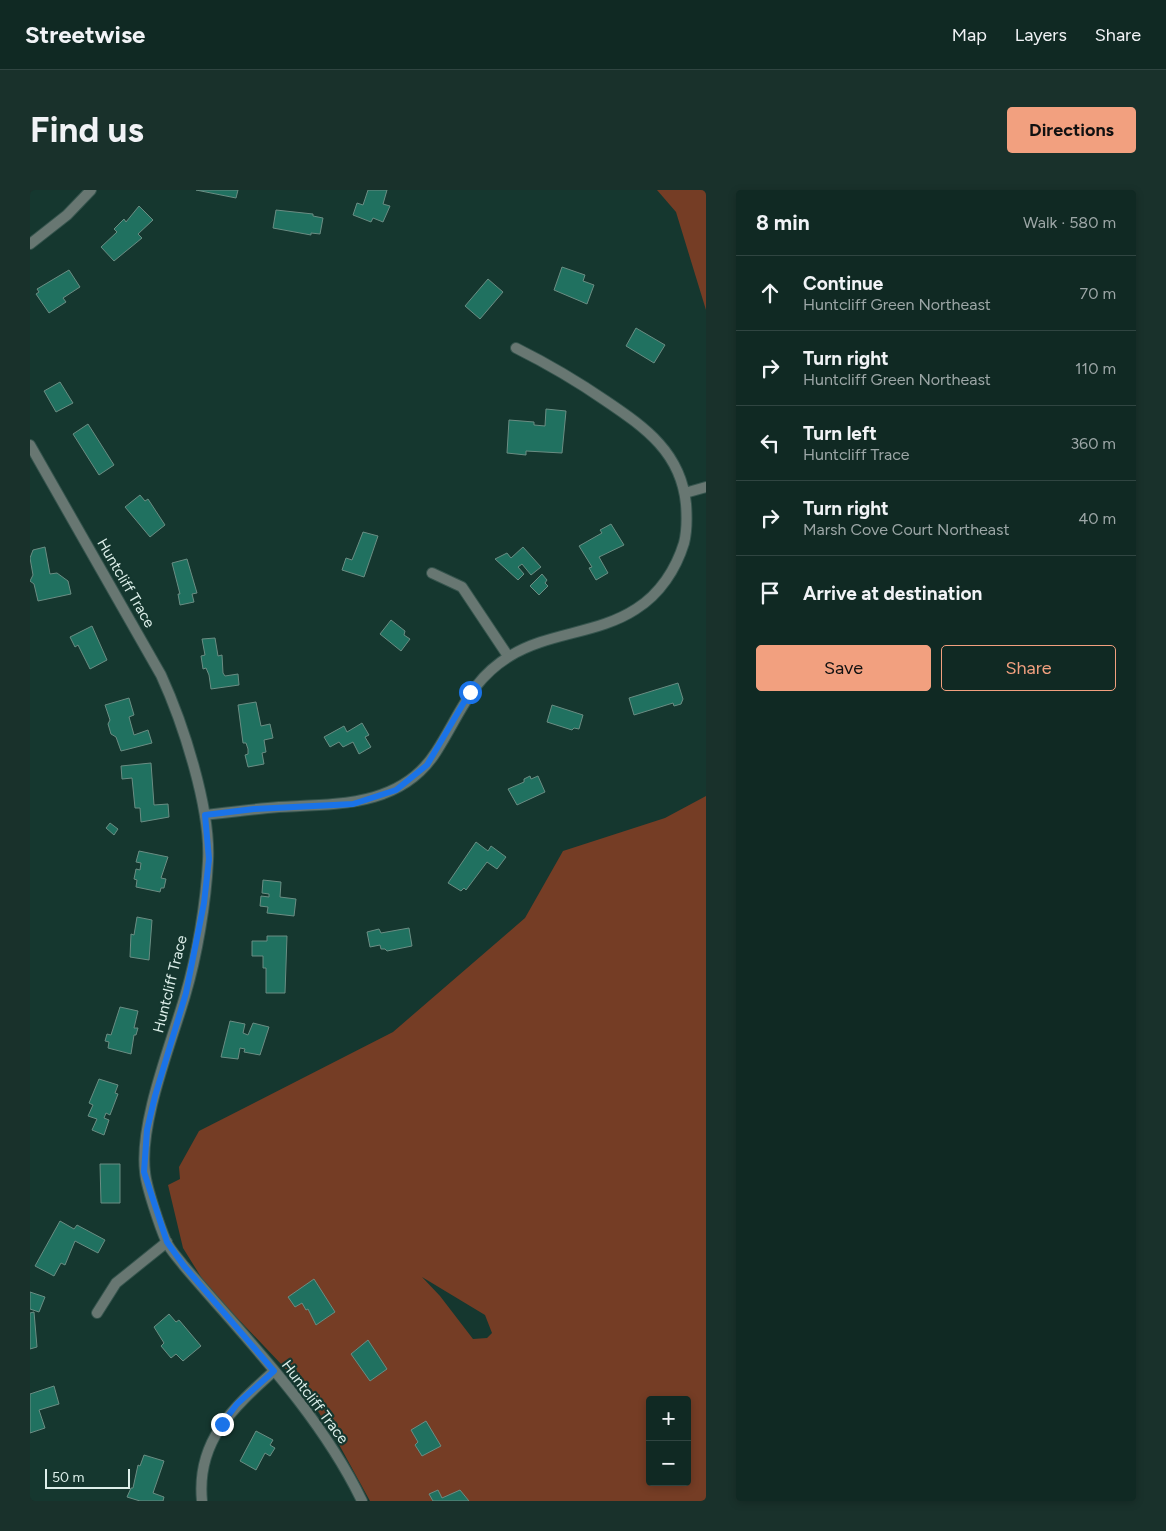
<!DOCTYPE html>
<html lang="en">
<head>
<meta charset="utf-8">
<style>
  body { margin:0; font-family:Figtree,sans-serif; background:#19312b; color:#f1f3f6 }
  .controls { position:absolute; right:15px; bottom:15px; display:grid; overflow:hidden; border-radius:5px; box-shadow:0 2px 8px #0003 }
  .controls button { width:45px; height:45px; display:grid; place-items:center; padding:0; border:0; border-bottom:1px solid #304541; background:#102923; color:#f1f3f6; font:25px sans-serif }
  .scale { position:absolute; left:15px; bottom:12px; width:85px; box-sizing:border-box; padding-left:5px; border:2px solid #ddefea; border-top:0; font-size:14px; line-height:18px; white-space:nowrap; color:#ddefea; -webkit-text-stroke:4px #15372f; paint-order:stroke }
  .stop { position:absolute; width:15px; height:15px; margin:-11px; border:4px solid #1a73e8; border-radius:50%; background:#fff }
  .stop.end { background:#1a73e8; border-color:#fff; box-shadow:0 1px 5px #0008 }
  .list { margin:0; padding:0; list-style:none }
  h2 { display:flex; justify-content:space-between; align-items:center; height:65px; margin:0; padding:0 20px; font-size:21px }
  h2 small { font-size:16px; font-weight:400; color:#9ca6a6 }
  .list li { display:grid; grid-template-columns:32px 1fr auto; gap:15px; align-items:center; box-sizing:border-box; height:75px; padding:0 20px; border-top:1px solid #304541 }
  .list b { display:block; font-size:19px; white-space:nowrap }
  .list p { margin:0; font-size:16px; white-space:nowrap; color:#9ca6a6 }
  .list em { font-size:16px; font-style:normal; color:#9ca6a6 }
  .actions { display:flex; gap:10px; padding:15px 20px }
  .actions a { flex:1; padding:11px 0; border:1px solid #f2a07f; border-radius:5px; text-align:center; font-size:18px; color:#f2a07f }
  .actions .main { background:#f2a07f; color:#111 }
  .icon { flex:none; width:28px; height:28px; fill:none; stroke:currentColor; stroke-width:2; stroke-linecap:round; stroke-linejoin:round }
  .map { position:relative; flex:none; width:676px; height:1311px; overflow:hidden; border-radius:5px }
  header { display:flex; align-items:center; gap:30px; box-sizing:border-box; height:70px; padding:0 25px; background:#102923; border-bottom:1px solid #304541 }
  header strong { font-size:24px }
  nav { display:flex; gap:28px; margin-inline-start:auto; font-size:18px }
  .intro { display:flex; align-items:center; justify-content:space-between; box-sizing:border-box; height:120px; padding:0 30px }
  h1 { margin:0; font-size:35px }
  .button { padding:12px 22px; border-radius:5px; background:#f2a07f; color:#111; font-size:18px; font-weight:700 }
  main { display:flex; gap:30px; padding:0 30px }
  aside { flex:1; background:#102923; border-radius:5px; box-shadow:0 2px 8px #0003 }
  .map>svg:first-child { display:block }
</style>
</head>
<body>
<header>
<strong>Streetwise</strong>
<nav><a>Map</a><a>Layers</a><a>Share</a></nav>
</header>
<div class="intro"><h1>Find us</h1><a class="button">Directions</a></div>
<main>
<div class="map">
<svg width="676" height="1311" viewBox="0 0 676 1311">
  <rect width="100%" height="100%" fill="#15372f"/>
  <g fill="#753d25" fill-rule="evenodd">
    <polygon points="627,0 676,0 676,120 646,22"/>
    <path d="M676,606V1311H340L306,1249L271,1195L176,1095L153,1058L138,995L150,989L149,977L169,941L363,842L495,728L533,661L635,628ZM392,1087L455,1125L462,1143L457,1148L443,1149L410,1106ZM620,1210H657V1292H620Z"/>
  </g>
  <g fill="#207160" stroke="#6a8d83">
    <polygon points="166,0 208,0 206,8"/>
    <polygon points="338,0 357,0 353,14 360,16 353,32 343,28 341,32 323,25 327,13 333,15"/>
    <polygon points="109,16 123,30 108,44 112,48 84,71 71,57 87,42 84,39 94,29 96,32"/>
    <polygon points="246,20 283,24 283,26 293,28 290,44 281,43 281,45 243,38"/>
    <polygon points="532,77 555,85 553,91 564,95 557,114 524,100"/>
    <polygon points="39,80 50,97 33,108 36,112 19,123 6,104 9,102 7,99"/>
    <polygon points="458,89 473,102 450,129 435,116"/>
    <polygon points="606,138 635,155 624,173 596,156"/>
    <polygon points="30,192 43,213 26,222 14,201"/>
    <polygon points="516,219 536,221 532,263 496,261 496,265 477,263 479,230 504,232 504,235 515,236"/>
    <polygon points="58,234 84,275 69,285 43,244"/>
    <polygon points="110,305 115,311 118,309 135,335 120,347 95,317"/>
    <polygon points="581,334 594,355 569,367 578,383 566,390 559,378 562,377 549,356 572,343 570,340"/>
    <polygon points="333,342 348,346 334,387 312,380 316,368 322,370"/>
    <polygon points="15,357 20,384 27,383 38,391 41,404 8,411 4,394 0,391 3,385 0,368 3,360"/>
    <polygon points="493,357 511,377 501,385 492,374 488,377 494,384 488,390 465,369 477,363 481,368"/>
    <polygon points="157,369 167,403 162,404 164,412 150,415 148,404 150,404 142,373"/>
    <polygon points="512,384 517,390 515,393 518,396 509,405 500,396"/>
    <polygon points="361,430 375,441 374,445 380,449 371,461 350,444"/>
    <polygon points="62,436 77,470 60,479 48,455 45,457 40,447"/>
    <polygon points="185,448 188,466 192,465 193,483 195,486 208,484 209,495 181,499 179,485 176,478 173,479 171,466 175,465 172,449"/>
    <polygon points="648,493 653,509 651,514 644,516 643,513 604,525 599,508"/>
    <polygon points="99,508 104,525 99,527 104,545 118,540 122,553 91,561 86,547 81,544 78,534 80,530 75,515"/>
    <polygon points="226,512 231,536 240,534 243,548 234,550 236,562 232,563 234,574 218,577 215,565 218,564 218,559 216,553 213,553 208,515"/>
    <polygon points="522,515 553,525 549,539 544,538 542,540 517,532"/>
    <polygon points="332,533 339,545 335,547 341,557 329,564 323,552 313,557 309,552 300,557 294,547 314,536 317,542"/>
    <polygon points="121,573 124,615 138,614 139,627 111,632 110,618 105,618 102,588 92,589 91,576"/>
    <polygon points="500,586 501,589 508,586 515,602 487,615 478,599 494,592 494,589"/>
    <polygon points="80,633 88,639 84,645 76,638"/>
    <polygon points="446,652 458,661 461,656 476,667 467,679 457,672 436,700 434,698 431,701 418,693"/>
    <polygon points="109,661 138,667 131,688 136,689 134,698 131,698 130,702 106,697 107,690 104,689 106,679 110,680 111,673 106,672"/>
    <polygon points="233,690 251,692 250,707 266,709 264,726 237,723 238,717 230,716 231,706 239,707 239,704 232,703"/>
    <polygon points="107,727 122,730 119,770 100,767 101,744 104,745"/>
    <polygon points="379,738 382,756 357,761 355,759 351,759 350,755 340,757 337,742 349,739 351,743"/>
    <polygon points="237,746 257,746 255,803 236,803 236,778 233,778 233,766 222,766 222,751 237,751"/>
    <polygon points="90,817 108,821 104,838 108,838 106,845 104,845 101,864 78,858 79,852 75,851 77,844 81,845"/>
    <polygon points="200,831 215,834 213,843 218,845 223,833 239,837 230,865 214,862 215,859 210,858 208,869 191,867"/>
    <polygon points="69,889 88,895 85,903 88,904 80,925 76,923 74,928 79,930 74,945 62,940 67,929 58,926 63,915 59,913"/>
    <polygon points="70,974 90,974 90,1013 71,1013"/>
    <polygon points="30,1031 44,1039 47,1035 75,1050 68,1063 45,1051 35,1075 31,1073 24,1086 5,1076"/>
    <polygon points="284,1089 305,1122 286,1135 278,1119 276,1120 272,1113 265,1117 258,1107"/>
    <polygon points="0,1102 15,1107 9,1122 0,1119"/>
    <polygon points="4,1122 7,1157 0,1159 0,1123"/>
    <polygon points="139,1124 146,1132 149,1130 171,1156 153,1171 146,1164 141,1168 131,1156 134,1153 124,1137"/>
    <polygon points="338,1150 357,1179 340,1191 321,1164"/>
    <polygon points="24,1196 29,1214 9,1220 15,1238 0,1243 0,1204"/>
    <polygon points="396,1231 411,1256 392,1266 385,1255 388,1252 381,1240"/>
    <polygon points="226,1241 243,1250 240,1255 245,1258 240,1266 235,1263 226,1280 210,1271"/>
    <polygon points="114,1265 134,1271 123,1303 134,1307 133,1311 110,1311 97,1307 101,1298 103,1298 108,1275 110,1276"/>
    <polygon points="408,1300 412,1308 430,1300 439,1311 403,1311 399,1304"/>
  </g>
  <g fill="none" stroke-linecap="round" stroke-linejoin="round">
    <defs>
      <g id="street">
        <polyline points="0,54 37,25 61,0"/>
        <path d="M0,255L131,485C153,533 181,619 178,671C176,713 167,766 155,806C141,854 109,933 115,982C116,996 130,1037 136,1051C140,1060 148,1068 154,1076C217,1150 289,1222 332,1311"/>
        <polyline points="655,303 676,297"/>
        <polyline points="402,383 432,397 478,466"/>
        <path d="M175,625C200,622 224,619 249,617C307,614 371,617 406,562C430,525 440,490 480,466C519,442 568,444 606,419C630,404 646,379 654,353C657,341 657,327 656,314C651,263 616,238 576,211C547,191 518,174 486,158"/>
        <polyline points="67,1123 86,1093 137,1052"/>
        <path d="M172,1311C166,1251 203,1218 244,1181"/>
      </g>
    </defs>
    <use href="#street" stroke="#35544d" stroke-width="12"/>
    <use href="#street" stroke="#687772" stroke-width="10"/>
  </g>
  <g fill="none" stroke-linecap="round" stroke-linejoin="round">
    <polyline stroke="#1a73e8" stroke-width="6" points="192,1234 207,1214 244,1181 154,1076 137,1052 114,982 117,940 125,906 156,803 174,713 179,669 175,625 224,619 323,614 366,600 397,575 440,502"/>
  </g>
  <g text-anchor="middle" stroke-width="4.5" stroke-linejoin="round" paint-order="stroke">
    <g font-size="15" fill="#ddefea" stroke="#15372f">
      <text transform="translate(96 393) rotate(60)" y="5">Huntcliff Trace</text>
      <text transform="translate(140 794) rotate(-76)" y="5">Huntcliff Trace</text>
      <text transform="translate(285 1212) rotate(53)" y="5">Huntcliff Trace</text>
    </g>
  </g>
</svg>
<div class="controls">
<button>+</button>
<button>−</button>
</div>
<div class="scale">50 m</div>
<div class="stop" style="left:440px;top:502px"></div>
<div class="stop end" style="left:192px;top:1234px"></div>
</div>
<aside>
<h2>8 min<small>Walk · 580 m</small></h2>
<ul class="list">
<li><svg class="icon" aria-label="ahead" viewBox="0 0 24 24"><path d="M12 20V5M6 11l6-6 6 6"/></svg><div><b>Continue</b><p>Huntcliff Green Northeast</p></div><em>70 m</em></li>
<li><svg class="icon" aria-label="right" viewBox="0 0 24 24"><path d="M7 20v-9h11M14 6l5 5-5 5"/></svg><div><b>Turn right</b><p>Huntcliff Green Northeast</p></div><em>110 m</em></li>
<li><svg class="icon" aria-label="left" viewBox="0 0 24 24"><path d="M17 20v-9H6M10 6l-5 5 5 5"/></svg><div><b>Turn left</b><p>Huntcliff Trace</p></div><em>360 m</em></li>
<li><svg class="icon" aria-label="right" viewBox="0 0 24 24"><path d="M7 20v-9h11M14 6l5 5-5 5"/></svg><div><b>Turn right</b><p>Marsh Cove Court Northeast</p></div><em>40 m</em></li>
<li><svg class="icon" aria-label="arrive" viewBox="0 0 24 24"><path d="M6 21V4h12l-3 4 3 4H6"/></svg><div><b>Arrive at destination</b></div></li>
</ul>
<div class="actions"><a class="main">Save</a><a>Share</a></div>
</aside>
</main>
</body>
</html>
